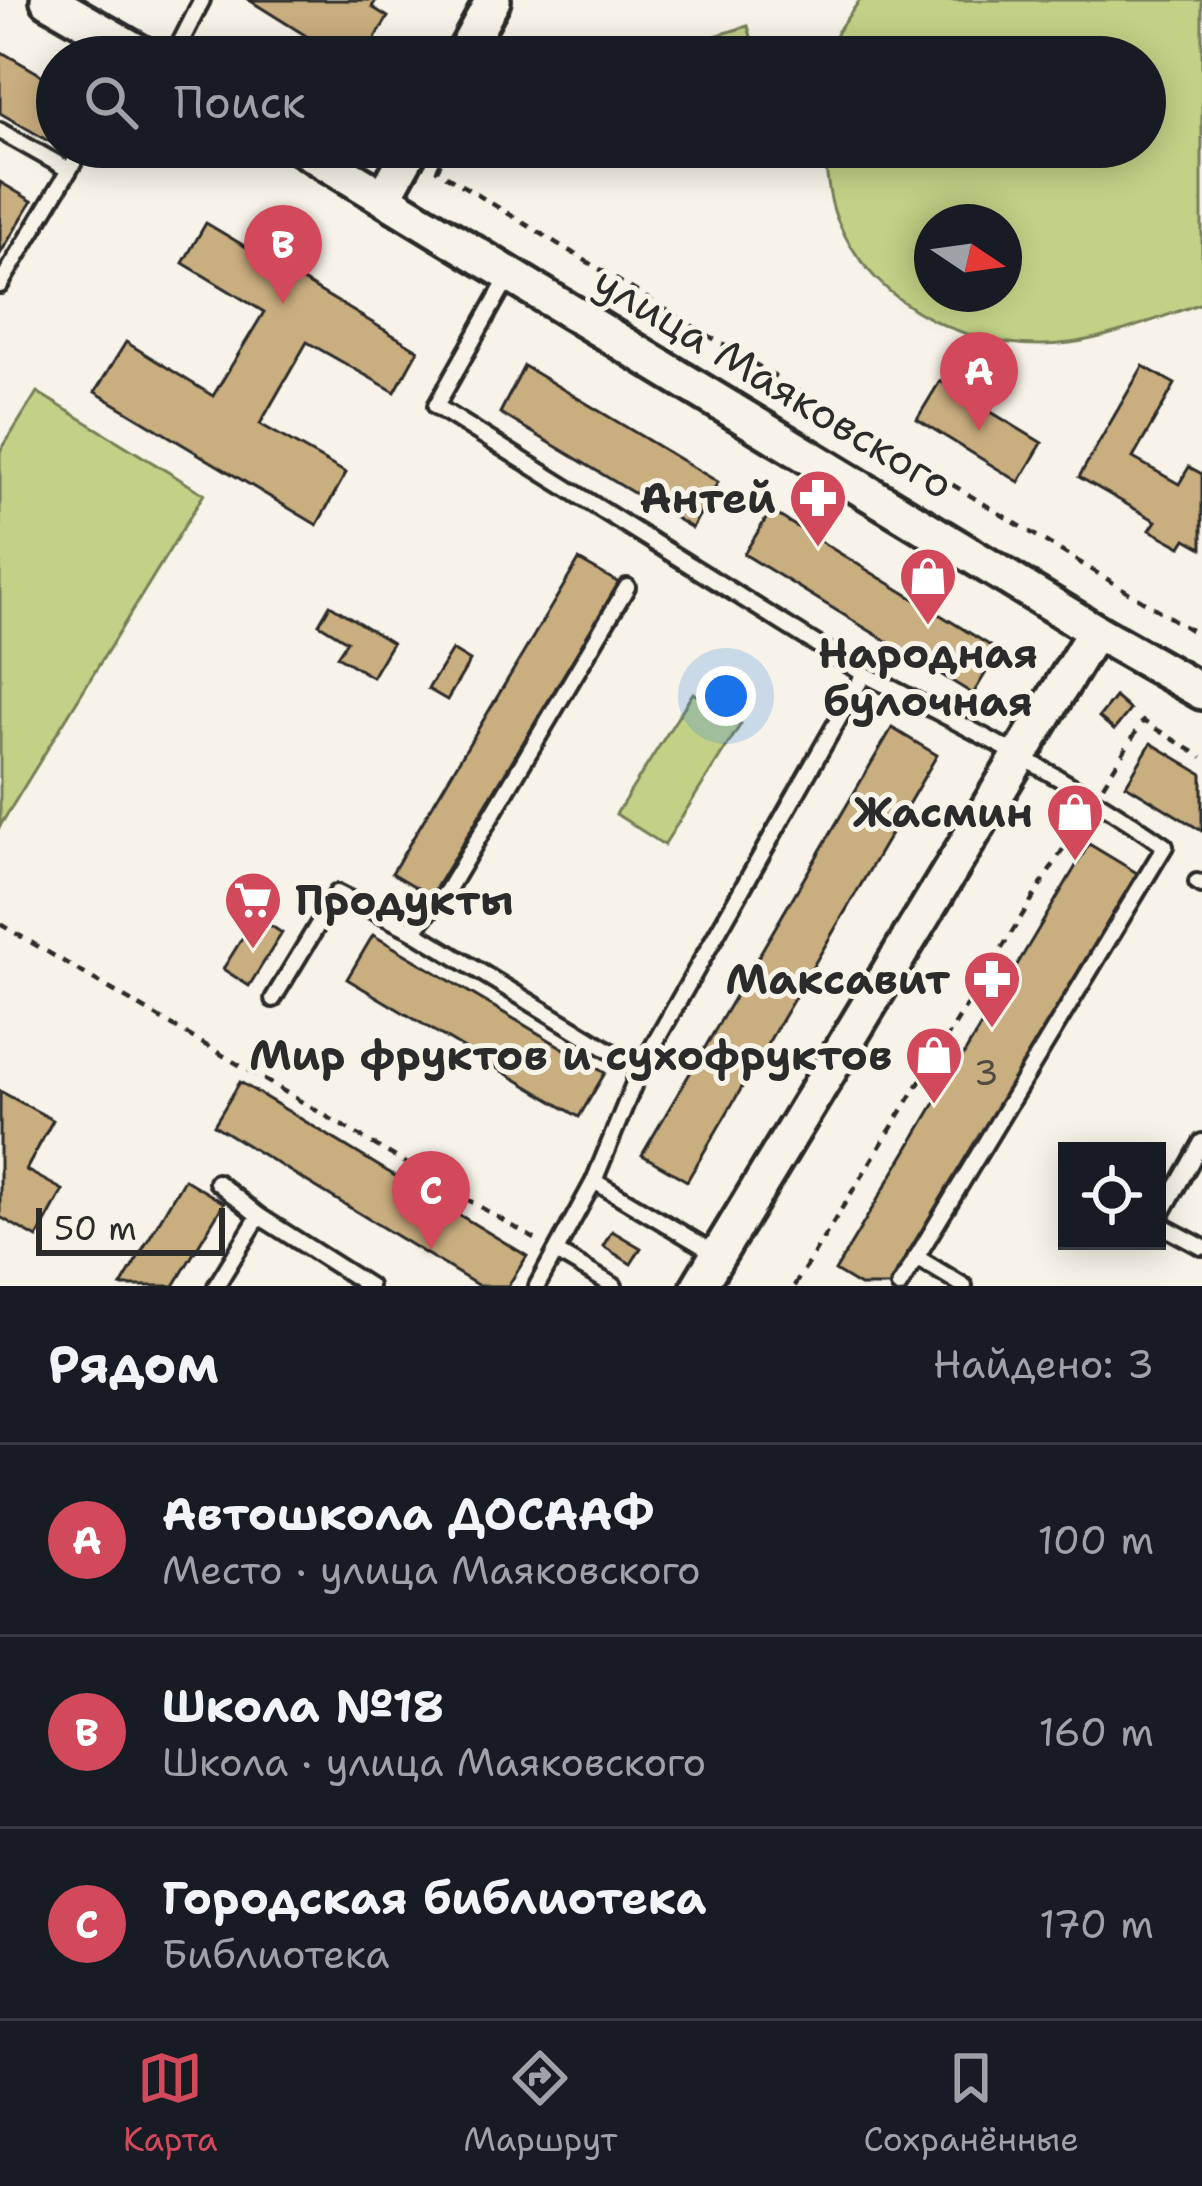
<!DOCTYPE html>
<html lang="ru">
<head>
<meta charset="utf-8">
<style>
  body { margin:0; font-family:"Shantell Sans",sans-serif; background:#242831; color:#f1f3f6 }
  .controls { position:absolute; right:36px; bottom:36px; display:grid; overflow:hidden; border-radius:0px; box-shadow:0 6px 30px #0003 }
  .controls button { width:108px; height:108px; display:grid; place-items:center; padding:0; border:0; border-bottom:3px solid #363941; background:#171b24; color:#f1f3f6; font:60px sans-serif }
  .compass { position:absolute; left:914px; top:204px; width:108px; height:108px; border-radius:50%; background:#171b24; box-shadow:0 6px 30px #0003; rotate:103deg }
  .scale { position:absolute; left:36px; bottom:30px; width:189px; box-sizing:border-box; padding-left:12px; border:6px solid #2b2b2b; border-top:0; font-size:33px; line-height:42px; white-space:nowrap; color:#2b2b2b; -webkit-text-stroke:9px #f7f3e8; paint-order:stroke }
  .you { position:absolute; left:726px; top:696px; width:42px; height:42px; margin:-30px; border:9px solid #fff; border-radius:50%; background:#1a73e8; box-shadow:0 0 0 18px #1a73e833 }
  .badge { display:grid; place-items:center; width:78px; height:78px; border-radius:50%; background:#d1495b; color:#fff; font-size:39px; font-weight:700 }
  .pin { position:absolute; translate:-50% -99px; filter:drop-shadow(0 3px 6px #0008) }
  .pin::after { content:''; position:absolute; top:63px; width:42px; height:36px; background:inherit; clip-path:polygon(0 0,100% 0,50% 100%) }
  .list { margin:0; padding:0; list-style:none }
  h2 { display:flex; justify-content:space-between; align-items:center; height:156px; margin:0; padding:0 48px; font-size:51px }
  h2 small { font-size:39px; font-weight:400; color:#9ea1a6 }
  .list li { display:grid; grid-template-columns:78px 1fr auto; gap:36px; align-items:center; box-sizing:border-box; height:192px; padding:0 48px; border-top:3px solid #363941 }
  .list b { display:block; font-size:45px; white-space:nowrap }
  .list p { margin:0; font-size:39px; white-space:nowrap; color:#9ea1a6 }
  .list em { font-size:39px; font-style:normal; color:#9ea1a6 }
  .icon { flex:none; width:66px; height:66px; fill:none; stroke:currentColor; stroke-width:2; stroke-linecap:round; stroke-linejoin:round }
  .map { position:relative; flex:none; width:1202px; height:1286px; overflow:hidden }
  .search { position:absolute; background:#171b24; box-shadow:0 6px 30px #0003; left:36px; right:36px; top:36px; height:132px; display:flex; align-items:center; gap:30px; box-sizing:border-box; padding:0 42px; border-radius:66px; color:#9ea1a6; font-size:45px }
  .sheet { height:732px; background:#171b24 }
  nav { display:flex; justify-content:space-around; align-items:center; box-sizing:border-box; height:168px; border-top:3px solid #363941; background:#171b24; font-size:33px; color:#9ea1a6 }
  nav a { display:grid; justify-items:center; gap:6px }
  nav .on { color:#d1495b }
  .map>svg:first-child { display:block }
</style>
</head>
<body>
<div class="map">
<svg width="1202" height="1286" viewBox="0 0 1202 1286">
  <rect width="100%" height="100%" fill="#f7f3e8"/>
  <filter id="ink" filterUnits="userSpaceOnUse"><feTurbulence type="fractalNoise" baseFrequency=".00833" numOctaves="2"/><feDisplacementMap in="SourceGraphic" scale="24" xChannelSelector="R" yChannelSelector="G"/><feConvolveMatrix kernelMatrix="1 2 1 2 8 2 1 2 1" color-interpolation-filters="sRGB"/></filter>
  <g filter="url(#ink)">
    <g fill="#c2d186" stroke="#767e58" stroke-width="3" fill-rule="evenodd">
      <path d="M860,0H1202V303C1160,317 1114,337 1070,343C975,355 875,310 837,219C828,198 827,170 823,147H1145V57H829L837,32ZM932,222H1004V294H932Z"/>
      <polygon points="748,26 757,57 646,57"/>
      <polygon points="37,392 204,494 0,826 0,452"/>
      <polygon points="693,693 741,724 664,845 616,814"/>
    </g>
    <g fill="#c9ae7f" stroke="#2b2b2b" stroke-width="3">
      <polygon points="249,0 376,0 372,7 388,17 364,57 340,57"/>
      <polygon points="0,51 57,84 57,146 0,113"/>
      <polygon points="0,182 32,201 0,254"/>
      <polygon points="206,223 418,350 395,392 307,342 260,424 346,473 317,525 95,392 126,342 213,396 264,312 183,263"/>
      <polygon points="524,366 718,482 692,528 500,413"/>
      <polygon points="1143,366 1175,384 1133,458 1179,484 1189,467 1202,474 1202,548 1186,539 1181,547 1150,530 1156,521 1079,477"/>
      <polygon points="940,381 1042,443 1019,482 917,419"/>
      <polygon points="771,511 999,651 973,694 744,554"/>
      <polygon points="579,560 619,583 431,896 392,873"/>
      <polygon points="330,605 392,643 372,677 337,656 347,641 319,624"/>
      <polygon points="452,650 470,661 447,700 428,689"/>
      <polygon points="1115,697 1130,710 1114,730 1099,717"/>
      <polygon points="892,728 937,755 687,1181 642,1155"/>
      <polygon points="1151,743 1202,774 1202,831 1126,785"/>
      <polygon points="1089,844 1137,873 892,1286 860,1286 835,1271"/>
      <polygon points="256,916 282,933 249,986 223,969"/>
      <polygon points="373,935 605,1073 579,1117 347,979"/>
      <polygon points="240,1082 527,1256 508,1286 479,1286 214,1125"/>
      <polygon points="0,1091 53,1120 26,1170 63,1190 37,1238 0,1217"/>
      <polygon points="184,1179 224,1203 174,1286 121,1286"/>
      <polygon points="612,1231 641,1248 631,1264 603,1246"/>
    </g>
    <g fill="none" stroke-linecap="round" stroke-linejoin="round">
      <defs>
        <g id="service">
          <polyline points="173,57 202,0"/>
          <polyline points="0,131 69,170"/>
          <polyline points="510,274 436,406 864,674"/>
          <polyline points="0,285 83,147"/>
          <polyline points="1197,882 1202,885"/>
          <polyline points="273,999 337,893 413,931"/>
          <path d="M640,1069L864,674C968,727 1069,779 1165,846L899,1286"/>
          <polyline points="594,1181 718,1255"/>
          <polyline points="217,1182 259,1216 369,1286"/>
          <polyline points="1157,1222 1202,1142"/>
          <polyline points="1157,1223 1202,1247"/>
          <polyline points="556,1252 614,1286"/>
          <polyline points="916,1257 964,1286"/>
          <polyline points="216,1286 259,1216"/>
          <polyline points="537,1286 594,1181 640,1069 413,931 447,891 627,587"/>
        </g>
        <g id="tertiary">
          <polyline points="48,0 147,57"/>
          <polyline points="462,57 493,0"/>
          <polyline points="300,147 1095,631 1202,692"/>
          <polyline points="384,197 412,147"/>
          <polyline points="699,1286 1095,631"/>
        </g>
      </defs>
      <use href="#service" stroke="#2b2b2b" stroke-width="22"/>
      <use href="#tertiary" stroke="#2b2b2b" stroke-width="42"/>
      <g stroke="#2b2b2b" stroke-width="4.5" stroke-dasharray="9 9" stroke-linecap="butt">
        <polyline points="449,147 437,170 1202,637"/>
        <polyline points="1103,785 1143,721 1202,757"/>
        <polyline points="0,924 538,1241"/>
        <polyline points="794,1286 1084,815"/>
      </g>
      <use href="#service" stroke="#f7f3e8" stroke-width="14"/>
      <use href="#tertiary" stroke="#f7f3e8" stroke-width="33"/>
    </g>
  </g>
  <defs>
    <symbol id="pharmacy-pin" viewBox="-11 -11 22 30"><path d="M0 17L-7.5 6A9.5 9.5 0 1 1 7.5 6Z" fill="#d1495b" stroke="#f7f3e8"/><path d="M-2-6h4v4h4v4h-4v4h-4v-4h-4v-4h4Z" fill="#fff"/></symbol>
    <symbol id="shop-pin" viewBox="-11 -11 22 30"><path d="M0 17L-7.5 6A9.5 9.5 0 1 1 7.5 6Z" fill="#d1495b" stroke="#f7f3e8"/><path d="M-5-2.5h2.3a2.7 3.5 0 0 1 5.4 0H5L5.5 6h-11ZM-1.5-2.5h3a1.5 2.3 0 0 0-3 0Z" fill="#fff"/></symbol>
    <symbol id="supermarket-pin" viewBox="-11 -11 22 30"><path d="M0 17L-7.5 6A9.5 9.5 0 1 1 7.5 6Z" fill="#d1495b" stroke="#f7f3e8"/><path d="M-6-5.5h2.5l.6 2H6L4.5 2H-2.5L-4.4-4H-6ZM-1.5 3.2a1.3 1.3 0 1 0 .1 0ZM3 3.2a1.3 1.3 0 1 0 .1 0Z" fill="#fff"/></symbol>
  </defs>
  <g fill-rule="evenodd">
    <use href="#pharmacy-pin" x="785" y="465" width="66" height="90"/>
    <use href="#shop-pin" x="895" y="543" width="66" height="90"/>
    <use href="#shop-pin" x="1042" y="779" width="66" height="90"/>
    <use href="#supermarket-pin" x="220" y="867" width="66" height="90"/>
    <use href="#pharmacy-pin" x="959" y="946" width="66" height="90"/>
    <use href="#shop-pin" x="901" y="1022" width="66" height="90"/>
  </g>
  <g text-anchor="middle" stroke-width="10" stroke-linejoin="round" paint-order="stroke">
    <g font-size="36" fill="#524c40">
      <text x="986" y="1085">3</text>
    </g>
    <g font-size="42" fill="#2b2b2b" stroke="#f7f3e8">
      <text transform="translate(774 382) rotate(31)" y="15">улица Маяковского</text>
    </g>
    <g font-size="42" font-weight="bold" fill="#2b2b2b" stroke="#f7f3e8" text-anchor="end">
      <text x="776" y="513">Антей</text>
      <text x="928" y="668" text-anchor="middle">Народная<tspan x="928" dy="48">булочная</tspan></text>
      <text x="1033" y="827">Жасмин</text>
      <text x="295" y="915" text-anchor="start">Продукты</text>
      <text x="950" y="994">Максавит</text>
      <text x="892" y="1070">Мир фруктов и сухофруктов</text>
    </g>
  </g>
</svg>
<div class="controls">
<button><svg class="icon" aria-label="locate" viewBox="0 0 24 24"><circle cx="12" cy="12" r="6"/><path d="M12 2v4M12 18v4M2 12h4M18 12h4"/></svg></button>
</div>
<svg class="compass" viewBox="-18 -18 36 36"><path d="M0-13l5 13h-10z" fill="#e53935"/><path d="M0 13l5-13h-10z" fill="#9ea1a6"/></svg>
<div class="scale">50 m</div>
<div class="you"></div>
<div class="pin badge" style="left:979px;top:431px">A</div>
<div class="pin badge" style="left:283px;top:304px">B</div>
<div class="pin badge" style="left:431px;top:1250px">C</div>
<div class="search"><svg class="icon" aria-label="search" viewBox="0 0 24 24"><circle cx="10" cy="10" r="6"/><path d="M15 15l6 6"/></svg>Поиск</div>
</div>
<section class="sheet">
<h2>Рядом<small>Найдено: 3</small></h2>
<ul class="list">
<li><span class="badge">A</span><div><b>Автошкола ДОСААФ</b><p>Место · улица Маяковского</p></div><em>100 m</em></li>
<li><span class="badge">B</span><div><b>Школа №18</b><p>Школа · улица Маяковского</p></div><em>160 m</em></li>
<li><span class="badge">C</span><div><b>Городская библиотека</b><p>Библиотека</p></div><em>170 m</em></li>
</ul>
</section>
<nav>
<a class="on"><svg class="icon" aria-label="map" viewBox="0 0 24 24"><path d="M3 6l6-2 6 2 6-2v14l-6 2-6-2-6 2zM9 4v14M15 6v14"/></svg>Карта</a>
<a><svg class="icon" aria-label="directions" viewBox="0 0 24 24"><path d="M12 3l9 9-9 9-9-9zM9 14v-3h6M13 9l2 2-2 2"/></svg>Маршрут</a>
<a><svg class="icon" aria-label="saved" viewBox="0 0 24 24"><path d="M7 4h10v16l-5-4-5 4z"/></svg>Сохранённые</a>
</nav>
</body>
</html>
